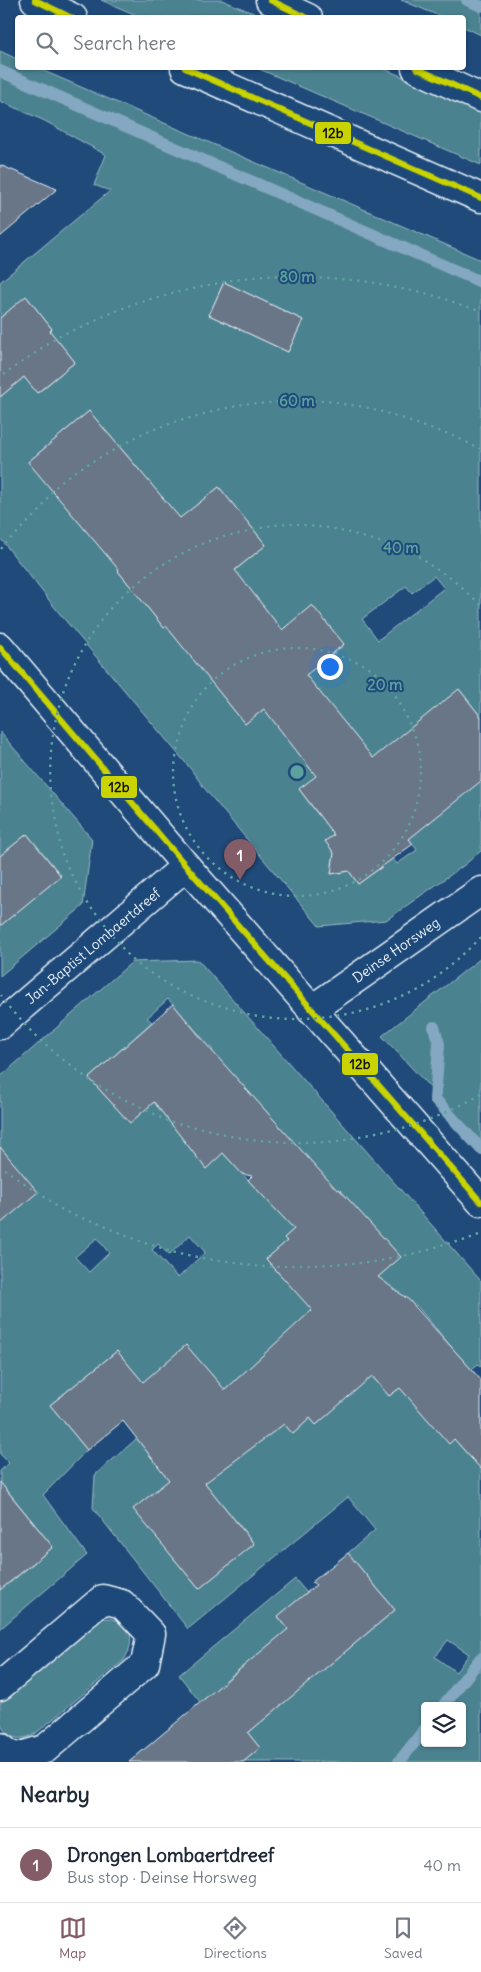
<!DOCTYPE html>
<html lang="en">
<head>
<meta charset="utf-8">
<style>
  body { margin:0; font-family:Delius,sans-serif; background:#f6f6f7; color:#1f2937 }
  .controls { position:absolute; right:15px; bottom:15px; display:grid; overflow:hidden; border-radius:5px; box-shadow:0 1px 4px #0004 }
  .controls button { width:45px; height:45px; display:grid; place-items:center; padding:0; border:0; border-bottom:1px solid #e0e1e3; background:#fff; color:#1f2937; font:25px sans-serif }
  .you { position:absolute; left:329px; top:666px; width:18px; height:18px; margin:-12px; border:4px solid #fff; border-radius:50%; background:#1a73e8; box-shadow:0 0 0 8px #1a73e833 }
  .badge { display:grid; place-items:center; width:32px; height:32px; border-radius:50%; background:#845c67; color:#fff; font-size:16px; font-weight:700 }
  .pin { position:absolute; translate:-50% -41px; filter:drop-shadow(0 1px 2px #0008) }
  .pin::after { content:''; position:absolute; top:26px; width:18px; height:15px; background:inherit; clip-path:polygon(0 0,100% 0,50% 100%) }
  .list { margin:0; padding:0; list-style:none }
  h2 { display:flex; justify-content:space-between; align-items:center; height:65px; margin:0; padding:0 20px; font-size:21px }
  h2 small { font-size:16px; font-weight:400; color:#747a83 }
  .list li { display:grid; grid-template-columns:32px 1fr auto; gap:15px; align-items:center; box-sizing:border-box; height:75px; padding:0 20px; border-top:1px solid #e0e1e3 }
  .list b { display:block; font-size:19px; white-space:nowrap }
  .list p { margin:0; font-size:16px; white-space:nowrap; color:#747a83 }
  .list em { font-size:16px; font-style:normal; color:#747a83 }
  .icon { flex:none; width:28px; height:28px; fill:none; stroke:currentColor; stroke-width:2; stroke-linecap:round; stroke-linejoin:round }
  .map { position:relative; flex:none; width:481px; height:1762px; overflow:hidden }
  .search { position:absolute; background:#fff; box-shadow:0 1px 4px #0004; left:15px; right:15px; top:15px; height:55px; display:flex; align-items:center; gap:12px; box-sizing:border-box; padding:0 18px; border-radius:5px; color:#747a83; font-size:19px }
  .sheet { height:140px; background:#fff }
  nav { display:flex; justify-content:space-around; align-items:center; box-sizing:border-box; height:70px; border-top:1px solid #e0e1e3; background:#fff; font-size:14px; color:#747a83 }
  nav a { display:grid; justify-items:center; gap:2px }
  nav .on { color:#845c67 }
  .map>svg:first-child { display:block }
</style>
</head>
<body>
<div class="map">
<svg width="481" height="1762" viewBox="0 0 481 1762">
  <rect width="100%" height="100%" fill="#1f4a7a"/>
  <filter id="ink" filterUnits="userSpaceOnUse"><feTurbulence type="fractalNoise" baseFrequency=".02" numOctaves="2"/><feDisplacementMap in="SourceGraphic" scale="10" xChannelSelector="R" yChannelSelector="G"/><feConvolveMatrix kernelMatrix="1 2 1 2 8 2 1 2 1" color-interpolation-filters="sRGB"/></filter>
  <g filter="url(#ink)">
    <g fill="#4c8290" stroke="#9abac4" fill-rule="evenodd">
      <polygon points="101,0 222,0 263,17 141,17"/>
      <polygon points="401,0 481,0 481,35 464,27 464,18 442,17"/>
      <path d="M0,51L17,59L18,68H37L481,260V717L459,689L481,781V851L463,866L386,920L319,926L205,789L190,768L60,614L0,538V397L24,377L38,393L75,362L59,342L39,340L52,329L27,297L0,318V282L110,191L94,185L106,155L45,121L0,101ZM224,282L303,320L288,352L209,315ZM89,411L142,473V474L28,462ZM219,487L266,545L164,628L118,571ZM434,576L444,588L378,640L362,619L406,586L412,593ZM312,606L344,645L245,724L193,659L282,630ZM299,789L377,795L417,850L397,864L389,854L382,867L358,884L349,871L340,873L332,864L334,853L326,841L346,826L332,807L319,816Z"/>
      <polygon points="257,68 382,68 481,110 481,165"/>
      <polygon points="0,732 92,839 83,906 0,976 0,926 61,875 27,834 0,856"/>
      <polygon points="481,958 481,1142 382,1036"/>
      <path d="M198,960L481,1281V1367L478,1364L471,1370L416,1305L357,1359L389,1396L400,1388L481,1415V1423L458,1444L474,1461L481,1455V1762H243L260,1748L248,1733L281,1705L247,1663L225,1681L227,1683L200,1702L179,1675L295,1579L307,1593L278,1617L300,1643L316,1676L395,1610L348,1553L375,1530L348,1497L188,1629L93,1508L95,1475L167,1412L117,1351L50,1405L87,1450L43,1495L87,1555L0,1629V1586L7,1580L10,1583L53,1547L7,1490L0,1495V1471L9,1463L0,1454V1077L132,962ZM168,999L213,1050L130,1123L89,1078L152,1022L147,1018ZM247,1091L261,1194L223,1153ZM339,1189L400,1257L345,1306L284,1238ZM190,1235L205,1252L178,1278L152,1250L158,1244L169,1255ZM97,1238L109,1253L89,1272L75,1257ZM283,1245L282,1277L266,1259ZM267,1404L332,1411L316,1425L310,1418L293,1434ZM189,1464L254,1543L199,1589L134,1509ZM448,1640L469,1654L456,1672L435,1657ZM425,1706H462V1743H425Z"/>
      <path d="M101,1618C130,1618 138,1637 124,1660L35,1734C16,1744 0,1736 0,1714C0,1708 0,1703 2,1698L94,1620Z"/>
    </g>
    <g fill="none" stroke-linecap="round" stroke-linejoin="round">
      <g stroke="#84a8c1" stroke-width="12">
        <polyline points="467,0 481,6"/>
        <polyline points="0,71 481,282"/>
        <polyline points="434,1027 439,1044 435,1099 481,1149"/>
        <polyline points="443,1706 481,1658"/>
        <polyline points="399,1762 425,1729"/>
      </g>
    </g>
    <g fill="#677687" stroke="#e8f1f8">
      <polygon points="0,165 57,189 0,237"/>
      <polygon points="224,282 303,320 288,352 209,315"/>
      <polygon points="26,296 52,329 50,331 75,362 37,393 24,377 0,397 0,318"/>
      <polygon points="89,411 180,518 219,487 266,545 235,570 282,630 312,605 344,644 306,675 373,758 459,689 481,717 481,781 409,839 413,844 358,884 349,871 331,874 334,853 325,841 334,835 299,789 316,776 264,709 245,724 166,626 164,628 118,571 119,570 28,462"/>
      <polygon points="27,834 61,876 0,926 0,856"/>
      <polygon points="173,1004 212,1051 337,1190 339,1189 401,1257 378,1277 409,1300 481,1380 481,1469 454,1439 449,1444 400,1388 389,1396 372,1376 316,1425 310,1418 293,1434 284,1424 205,1483 254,1544 199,1589 133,1509 169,1480 123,1421 87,1450 50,1405 117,1351 143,1382 186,1345 225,1390 312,1310 266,1259 287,1241 284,1238 294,1229 248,1180 252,1176 242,1174 223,1153 206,1169 154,1102 130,1123 89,1078"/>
      <polygon points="0,1147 38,1192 0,1224"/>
      <polygon points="0,1482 53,1547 0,1590"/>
      <polygon points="348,1553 395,1610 248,1733 260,1748 243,1762 129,1762 288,1629 278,1616 316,1585 312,1582"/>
    </g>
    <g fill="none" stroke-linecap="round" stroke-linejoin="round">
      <defs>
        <g id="minor">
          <polyline points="0,647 186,866 481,1202"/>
          <polyline points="311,1010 481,891"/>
          <polyline points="0,1025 186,866"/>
          <polyline points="0,1686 103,1599 122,1604 151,1634 145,1664 45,1749 14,1758 0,1747"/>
        </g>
        <g id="highway">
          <polyline points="35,0 73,18"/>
          <polyline points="270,0 308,18"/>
          <polyline points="185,68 481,198"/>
          <polyline points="416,68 481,98"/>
        </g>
      </defs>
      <use href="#minor" stroke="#e8f1f8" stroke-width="31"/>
      <use href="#highway" stroke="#e8f1f8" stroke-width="31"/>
      <use href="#minor" stroke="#1f4a7a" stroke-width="28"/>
      <use href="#highway" stroke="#1f4a7a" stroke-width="28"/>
      <defs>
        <g id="bus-1">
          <polyline points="35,0 72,18"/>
          <polyline points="270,0 307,18"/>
          <polyline points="185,68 481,198"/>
          <polyline points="416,68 481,98"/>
          <polyline points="0,647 186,866 481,1202"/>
        </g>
      </defs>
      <use href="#bus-1" stroke="#1f4a7a" stroke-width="10"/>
      <use href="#bus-1" stroke="#c8d300" stroke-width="6"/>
    </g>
  </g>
  <g fill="none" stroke="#5ba19e" stroke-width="2.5" stroke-dasharray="2.5 5">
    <circle cx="297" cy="772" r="124"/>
    <path d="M481 937A247 247 0 1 1 481 607"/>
    <path d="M480 1095A371 371 0 0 1 1 995M1 549A371 371 0 0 1 480 449"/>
    <path d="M478 1233A495 495 0 0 1 3 1170M3 374A495 495 0 0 1 478 311"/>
  </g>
  <g text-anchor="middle" stroke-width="4" stroke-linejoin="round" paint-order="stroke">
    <g font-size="14" fill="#e8f1f8" stroke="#1f4a7a">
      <text transform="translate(93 946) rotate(-40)" y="5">Jan-Baptist Lombaertdreef</text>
      <text transform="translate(396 950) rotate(-35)" y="5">Deinse Horsweg</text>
    </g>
  </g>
  <circle cx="297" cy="772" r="8" fill="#5ba19e" stroke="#1f4a7a" stroke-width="2.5"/>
  <g font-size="15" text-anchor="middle" font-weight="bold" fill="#5ba19e" stroke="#1f4a7a" stroke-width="4" stroke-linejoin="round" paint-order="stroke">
    <text x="297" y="282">80 m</text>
    <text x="297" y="406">60 m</text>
    <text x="401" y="553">40 m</text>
    <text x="385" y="690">20 m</text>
  </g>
  <g stroke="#1f4a7a" stroke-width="2">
    <rect x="314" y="121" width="38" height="24" rx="5" fill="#c8d300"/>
    <rect x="100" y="775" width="38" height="24" rx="5" fill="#c8d300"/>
    <rect x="341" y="1052" width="38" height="24" rx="5" fill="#c8d300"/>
  </g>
  <g font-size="14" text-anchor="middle" font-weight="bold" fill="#111">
    <text x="333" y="138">12b</text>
    <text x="119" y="792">12b</text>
    <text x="360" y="1069">12b</text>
  </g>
</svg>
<div class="controls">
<button><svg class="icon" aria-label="layers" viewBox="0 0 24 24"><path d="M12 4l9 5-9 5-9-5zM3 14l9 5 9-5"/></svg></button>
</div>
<div class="you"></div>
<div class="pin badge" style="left:240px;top:880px">1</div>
<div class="search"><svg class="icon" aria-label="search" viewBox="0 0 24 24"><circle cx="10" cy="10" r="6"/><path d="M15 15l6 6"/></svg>Search here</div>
</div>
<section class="sheet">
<h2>Nearby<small></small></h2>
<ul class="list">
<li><span class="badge">1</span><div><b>Drongen Lombaertdreef</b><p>Bus stop · Deinse Horsweg</p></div><em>40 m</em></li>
</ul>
</section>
<nav>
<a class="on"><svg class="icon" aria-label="map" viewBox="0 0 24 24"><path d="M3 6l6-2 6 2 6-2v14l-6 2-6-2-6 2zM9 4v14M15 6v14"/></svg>Map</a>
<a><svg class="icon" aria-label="directions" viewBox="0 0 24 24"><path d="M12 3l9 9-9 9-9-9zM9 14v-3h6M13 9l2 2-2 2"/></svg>Directions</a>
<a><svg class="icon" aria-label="saved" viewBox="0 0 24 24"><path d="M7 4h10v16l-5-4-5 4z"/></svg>Saved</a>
</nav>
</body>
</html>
